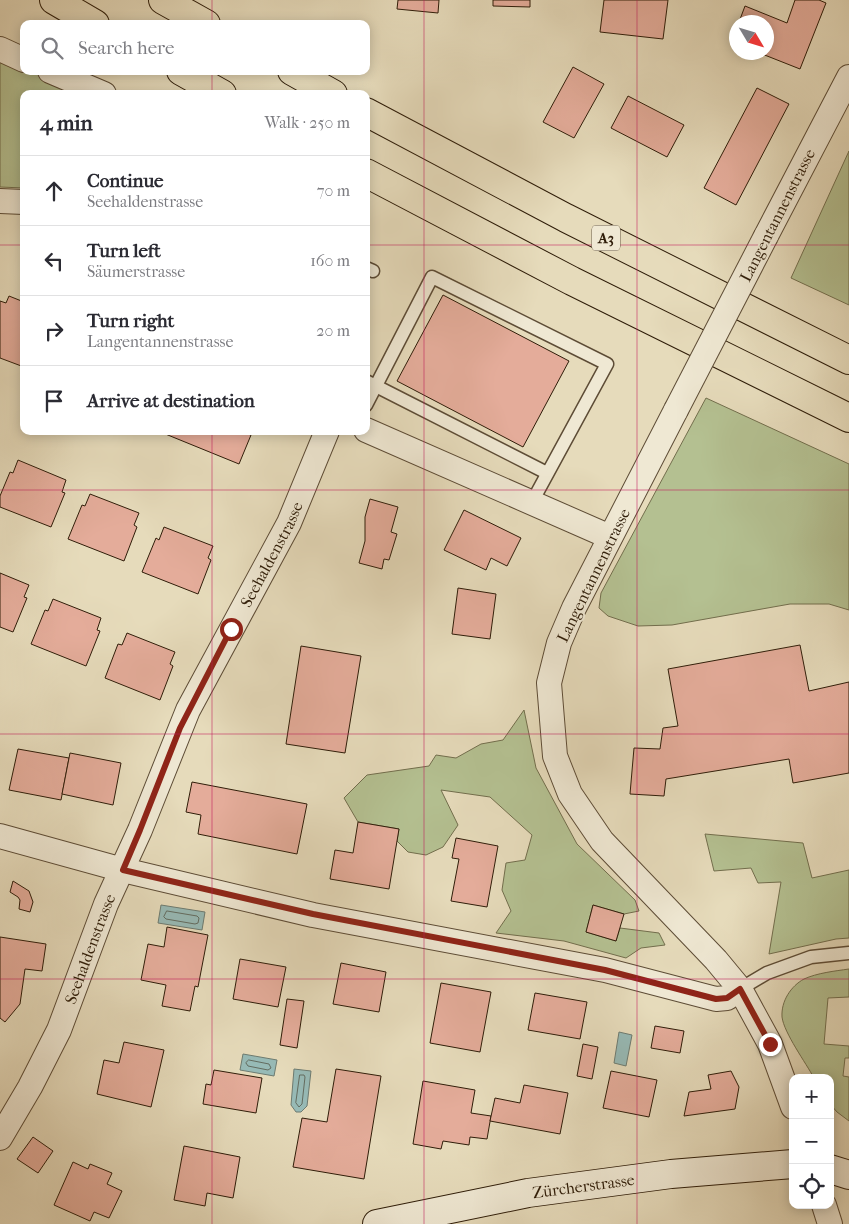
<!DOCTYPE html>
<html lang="en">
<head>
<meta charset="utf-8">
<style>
  body { margin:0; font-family:"IM FELL French Canon",serif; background:#f7f7f7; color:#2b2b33 }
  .controls { position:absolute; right:15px; bottom:15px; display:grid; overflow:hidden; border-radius:10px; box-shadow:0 2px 12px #0003 }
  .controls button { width:45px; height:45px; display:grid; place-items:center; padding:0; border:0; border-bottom:1px solid #e1e1e2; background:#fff; color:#2b2b33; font:25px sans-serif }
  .compass { position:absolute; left:729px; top:15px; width:45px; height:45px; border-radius:50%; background:#fff; box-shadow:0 2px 12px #0003; rotate:128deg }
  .stop { position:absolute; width:15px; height:15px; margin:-11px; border:4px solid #8f2418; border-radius:50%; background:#fff }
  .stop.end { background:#8f2418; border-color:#fff; box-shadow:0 1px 5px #0008 }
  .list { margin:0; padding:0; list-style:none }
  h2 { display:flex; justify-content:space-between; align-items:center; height:65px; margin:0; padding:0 20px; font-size:21px }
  h2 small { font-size:16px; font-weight:400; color:#7c7c81 }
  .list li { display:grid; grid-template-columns:32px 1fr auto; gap:15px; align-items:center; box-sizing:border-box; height:70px; padding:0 20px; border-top:1px solid #e1e1e2 }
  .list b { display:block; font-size:19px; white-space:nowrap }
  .list p { margin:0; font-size:16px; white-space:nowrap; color:#7c7c81 }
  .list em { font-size:16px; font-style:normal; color:#7c7c81 }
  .icon { flex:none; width:28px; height:28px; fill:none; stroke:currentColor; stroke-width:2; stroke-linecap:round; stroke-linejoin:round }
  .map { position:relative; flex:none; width:849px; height:1224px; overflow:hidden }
  .search { position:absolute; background:#fff; box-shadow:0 2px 12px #0003; left:20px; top:20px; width:350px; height:55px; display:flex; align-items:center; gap:12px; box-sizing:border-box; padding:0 18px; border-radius:10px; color:#7c7c81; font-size:19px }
  .panel { position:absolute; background:#fff; box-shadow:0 2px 12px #0003; left:20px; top:90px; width:350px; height:345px; border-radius:10px }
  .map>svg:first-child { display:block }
</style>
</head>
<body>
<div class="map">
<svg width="849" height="1224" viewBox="0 0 849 1224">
  <rect width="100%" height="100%" fill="#e6dbbb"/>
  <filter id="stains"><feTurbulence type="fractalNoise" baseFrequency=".004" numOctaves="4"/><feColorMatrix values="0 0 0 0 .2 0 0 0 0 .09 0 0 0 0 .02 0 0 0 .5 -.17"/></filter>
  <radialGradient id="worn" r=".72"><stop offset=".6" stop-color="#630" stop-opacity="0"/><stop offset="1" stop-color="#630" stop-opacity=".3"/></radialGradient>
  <g fill="#b4c091" stroke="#726e4d">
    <polygon points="0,39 24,71 50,71 85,94 24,94 24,188 0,187"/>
    <polygon points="849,151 849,305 791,278"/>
    <polygon points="706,398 849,464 849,610 829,604 790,604 672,625 638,626 608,616 599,608 601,593"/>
    <polygon points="524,710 536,768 577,844 635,900 639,911 624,914 593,905 586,932 616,941 620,928 659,933 665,945 641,948 626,958 564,941 496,933 511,911 502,890 506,863 525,860 532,835 490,797 441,790 458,825 443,847 426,855 408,852 397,841 399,829 358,822 344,798 367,775 429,766 436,755 456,758 481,744 503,740"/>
    <polygon points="705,834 803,843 812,878 849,870 849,938 836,939 769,954 781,882 758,883 751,868 714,871"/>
    <path d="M849,969V997L828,998L824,1044L849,1046V1058H845L843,1076L849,1077V1121L837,1112L830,1104V1078H814C806,1063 784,1033 782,1017C781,1001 791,986 804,979C817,973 835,971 849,969Z"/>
  </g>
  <g fill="#97bab6" stroke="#6d7b71">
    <polygon points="161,905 205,912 202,930 158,923"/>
    <polygon points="619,1032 632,1035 626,1066 614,1063"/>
    <polygon points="243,1054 277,1060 274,1076 240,1070"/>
    <polygon points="294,1069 311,1071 307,1106 301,1112 296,1112 291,1105"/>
  </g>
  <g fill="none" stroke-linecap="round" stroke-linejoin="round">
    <g stroke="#636c60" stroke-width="1">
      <polygon points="167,911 197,916 199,918 198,923 195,924 166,919 164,917"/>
      <polygon points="249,1060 269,1064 271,1068 268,1070 248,1066 246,1063"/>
      <polygon points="300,1075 304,1075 305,1077 302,1104 299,1107 296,1103"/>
    </g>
  </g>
  <g fill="#e4ac9a" stroke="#2f1d09">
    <polygon points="398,0 439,0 438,13 397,9"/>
    <polygon points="493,0 530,0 530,7 493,6"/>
    <polygon points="604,0 668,0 663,39 600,32"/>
    <polygon points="795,0 819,0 826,3 800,69 757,52 766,52 766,22 739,22 745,6 787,23"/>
    <polygon points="573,67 604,84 574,138 543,122"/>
    <polygon points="757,88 789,104 736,205 704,188"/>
    <polygon points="628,96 684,125 667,157 611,128"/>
    <polygon points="443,295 569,361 523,447 397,381"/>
    <polygon points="9,296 24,302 24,367 0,358 0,301 6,303"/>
    <polygon points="158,431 244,431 244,433 251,435 239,464"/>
    <polygon points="18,460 66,480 62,492 65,493 51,527 0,507 0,496 10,472 13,473"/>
    <polygon points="90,494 139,513 134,525 137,527 124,561 68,539 82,505 85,506"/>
    <polygon points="370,499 398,507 391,532 397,534 389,560 384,559 382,569 359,563 365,541 365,517"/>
    <polygon points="464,510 521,538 507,566 491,558 486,570 444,550"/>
    <polygon points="164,527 213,546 208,558 211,560 198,594 142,572 156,538 159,540"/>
    <polygon points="0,573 29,585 24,597 27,598 13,632 0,627"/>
    <polygon points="458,588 496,594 490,639 452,634"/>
    <polygon points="53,599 101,618 97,630 100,631 86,666 31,644 45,610 48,611"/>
    <polygon points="127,633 175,652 170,664 173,666 160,700 105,678 118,644 122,645"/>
    <polygon points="800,645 809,691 849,682 849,773 793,783 789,759 666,779 664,796 630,794 634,748 660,749 663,728 678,726 668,669"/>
    <polygon points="301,646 361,656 345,753 286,744"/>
    <polygon points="18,749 69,758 61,800 9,790"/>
    <polygon points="70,753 121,763 113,805 62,794"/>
    <polygon points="192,782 307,804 297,854 198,834 201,815 186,812"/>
    <polygon points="358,822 399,829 389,889 330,879 335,850 353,853"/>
    <polygon points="456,838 498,846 487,907 451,901 459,859 452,858"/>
    <polygon points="13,881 29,891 33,902 30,912 19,909 20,900 18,897 10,892"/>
    <polygon points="593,905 624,914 616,941 586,932"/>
    <polygon points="167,927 208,935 198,987 195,986 190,1011 162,1006 166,985 141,980 148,944 164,947"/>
    <polygon points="0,937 46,944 42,971 25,969 20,1004 5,1022 0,1018"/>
    <polygon points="240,959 286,967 278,1007 233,999"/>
    <polygon points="341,963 386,972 379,1012 333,1004"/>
    <polygon points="441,983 491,992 480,1052 430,1043"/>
    <polygon points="535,993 587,1002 580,1039 528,1030"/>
    <polygon points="287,999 304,1001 297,1048 280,1045"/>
    <polygon points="655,1026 684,1031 680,1053 651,1048"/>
    <polygon points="124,1042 164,1050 151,1107 97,1094 104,1060 119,1063"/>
    <polygon points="583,1044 598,1047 592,1079 577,1076"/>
    <polygon points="336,1069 381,1076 364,1179 293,1167 302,1118 327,1122"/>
    <polygon points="214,1070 262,1078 256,1113 203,1104 206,1084 211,1085"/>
    <polygon points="611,1071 657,1080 649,1117 603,1108"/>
    <polygon points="731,1071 739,1087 735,1109 684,1116 689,1092 711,1089 708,1075"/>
    <polygon points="423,1081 475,1090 471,1113 491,1116 487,1139 470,1137 469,1145 443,1141 441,1149 413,1144"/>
    <polygon points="524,1085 568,1093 560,1134 490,1121 495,1098 520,1103"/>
    <polygon points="33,1137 53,1151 38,1173 17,1159"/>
    <polygon points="184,1146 240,1157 233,1198 207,1193 205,1206 174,1200"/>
    <polygon points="73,1162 88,1169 90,1164 112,1173 107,1184 122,1191 109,1218 94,1212 90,1221 54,1205"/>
  </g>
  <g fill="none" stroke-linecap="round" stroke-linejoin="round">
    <defs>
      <g id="lane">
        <polyline points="366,268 373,271"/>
        <polyline points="366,381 547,473"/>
        <polyline points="366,405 432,277 607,364 532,502"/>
        <polyline points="740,989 767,973 811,957 849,953"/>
      </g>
      <g id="street">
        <polyline points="0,49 24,60"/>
        <polyline points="50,71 104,94"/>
        <polyline points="0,201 24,202"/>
        <polyline points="766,236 849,77"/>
        <polyline points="676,410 574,608 559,643 549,683 555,756 570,794 602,841 716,960 740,989 770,1044 793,1107"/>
        <polyline points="366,430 610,537"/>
        <polyline points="0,836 123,870 313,915 605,970 716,999 727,998 740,989"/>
        <path id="s1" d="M0,1138L30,1087L59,1030L106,904L140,830L188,710L289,523L327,431"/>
        <polyline points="824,1205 830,1224"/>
      </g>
      <g id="secondary">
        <polyline points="830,1169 849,1175"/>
        <path id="s2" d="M377,1224L528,1193L671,1174L793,1164"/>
      </g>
      <g id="highway">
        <polyline points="54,0 95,24"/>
        <polyline points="163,0 206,24"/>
        <polyline points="181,71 222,94"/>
        <polyline points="292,71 333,94"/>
        <polyline points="366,112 566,218 849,360"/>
        <polyline points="366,173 572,281 849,418"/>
      </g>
    </defs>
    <use href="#lane" stroke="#5d4c36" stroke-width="15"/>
    <use href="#street" stroke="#5d4c36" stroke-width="26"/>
    <use href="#secondary" stroke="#2f1d09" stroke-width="30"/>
    <use href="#highway" stroke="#2f1d09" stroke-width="30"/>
    <use href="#lane" stroke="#efe8d3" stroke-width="12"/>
    <use href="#street" stroke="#efe8d3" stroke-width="24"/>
    <use href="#secondary" stroke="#efe8d3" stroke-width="28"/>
    <use href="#highway" stroke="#e6dbbb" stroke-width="28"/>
    <defs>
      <polyline id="street-bridge" points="676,410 766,236"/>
    </defs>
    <use href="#street-bridge" stroke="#5d4c36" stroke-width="26" stroke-linecap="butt"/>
    <use href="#street-bridge" stroke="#efe8d3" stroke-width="24"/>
  </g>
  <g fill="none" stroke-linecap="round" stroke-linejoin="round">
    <polyline stroke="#8f2418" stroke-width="6" points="231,629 180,728 140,830 123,870 313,914 605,970 716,999 727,998 740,989 770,1044"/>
  </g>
  <path fill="none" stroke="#c2185b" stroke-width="1" stroke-opacity="0.55" d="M212,0V24M424,0V1224M637,0V1224M212,71V94M0,245H24M366,245H849M212,431V1224M0,490H849M0,734H849M0,979H849"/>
  <g text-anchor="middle" stroke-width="4" stroke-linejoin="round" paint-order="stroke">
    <rect fill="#efe8d3" stroke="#695a46" stroke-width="1" x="592" y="225.5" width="28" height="25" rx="4"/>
    <g font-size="15" font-weight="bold" fill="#2f1d09">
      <text x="606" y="243">A3</text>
    </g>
    <g font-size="16" fill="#2f1d09" stroke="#efe8d3">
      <text transform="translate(777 215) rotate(-63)" y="6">Langentannenstrasse</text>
      <text dy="6" stroke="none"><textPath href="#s1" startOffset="645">Seehaldenstrasse</textPath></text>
      <text transform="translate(593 575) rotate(-64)" y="6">Langentannenstrasse</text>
      <text dy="6" stroke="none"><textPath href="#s1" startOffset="210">Seehaldenstrasse</textPath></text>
      <text dy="6" stroke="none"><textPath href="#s2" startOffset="210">Zürcherstrasse</textPath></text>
    </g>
  </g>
  <rect width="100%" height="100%" filter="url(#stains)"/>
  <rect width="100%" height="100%" fill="url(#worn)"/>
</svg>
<div class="controls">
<button>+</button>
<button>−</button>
<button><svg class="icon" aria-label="locate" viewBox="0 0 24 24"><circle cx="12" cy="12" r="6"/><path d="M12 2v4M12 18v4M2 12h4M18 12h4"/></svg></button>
</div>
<svg class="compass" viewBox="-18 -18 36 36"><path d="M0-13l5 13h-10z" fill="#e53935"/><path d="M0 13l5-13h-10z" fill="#7c7c81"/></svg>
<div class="stop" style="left:231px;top:629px"></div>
<div class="stop end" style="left:770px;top:1044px"></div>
<div class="search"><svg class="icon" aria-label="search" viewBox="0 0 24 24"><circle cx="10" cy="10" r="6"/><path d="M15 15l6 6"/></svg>Search here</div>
<section class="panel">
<h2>4 min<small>Walk · 250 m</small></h2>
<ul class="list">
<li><svg class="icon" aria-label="ahead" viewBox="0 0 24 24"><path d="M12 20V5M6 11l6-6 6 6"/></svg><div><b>Continue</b><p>Seehaldenstrasse</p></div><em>70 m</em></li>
<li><svg class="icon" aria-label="left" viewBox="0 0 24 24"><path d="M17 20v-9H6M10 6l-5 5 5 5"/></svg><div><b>Turn left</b><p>Säumerstrasse</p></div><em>160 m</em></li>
<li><svg class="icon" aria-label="right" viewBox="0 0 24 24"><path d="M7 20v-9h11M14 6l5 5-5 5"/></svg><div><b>Turn right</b><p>Langentannenstrasse</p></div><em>20 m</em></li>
<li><svg class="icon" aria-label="arrive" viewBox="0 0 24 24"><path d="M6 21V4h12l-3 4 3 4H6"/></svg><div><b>Arrive at destination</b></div></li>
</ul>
</section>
</div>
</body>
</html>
